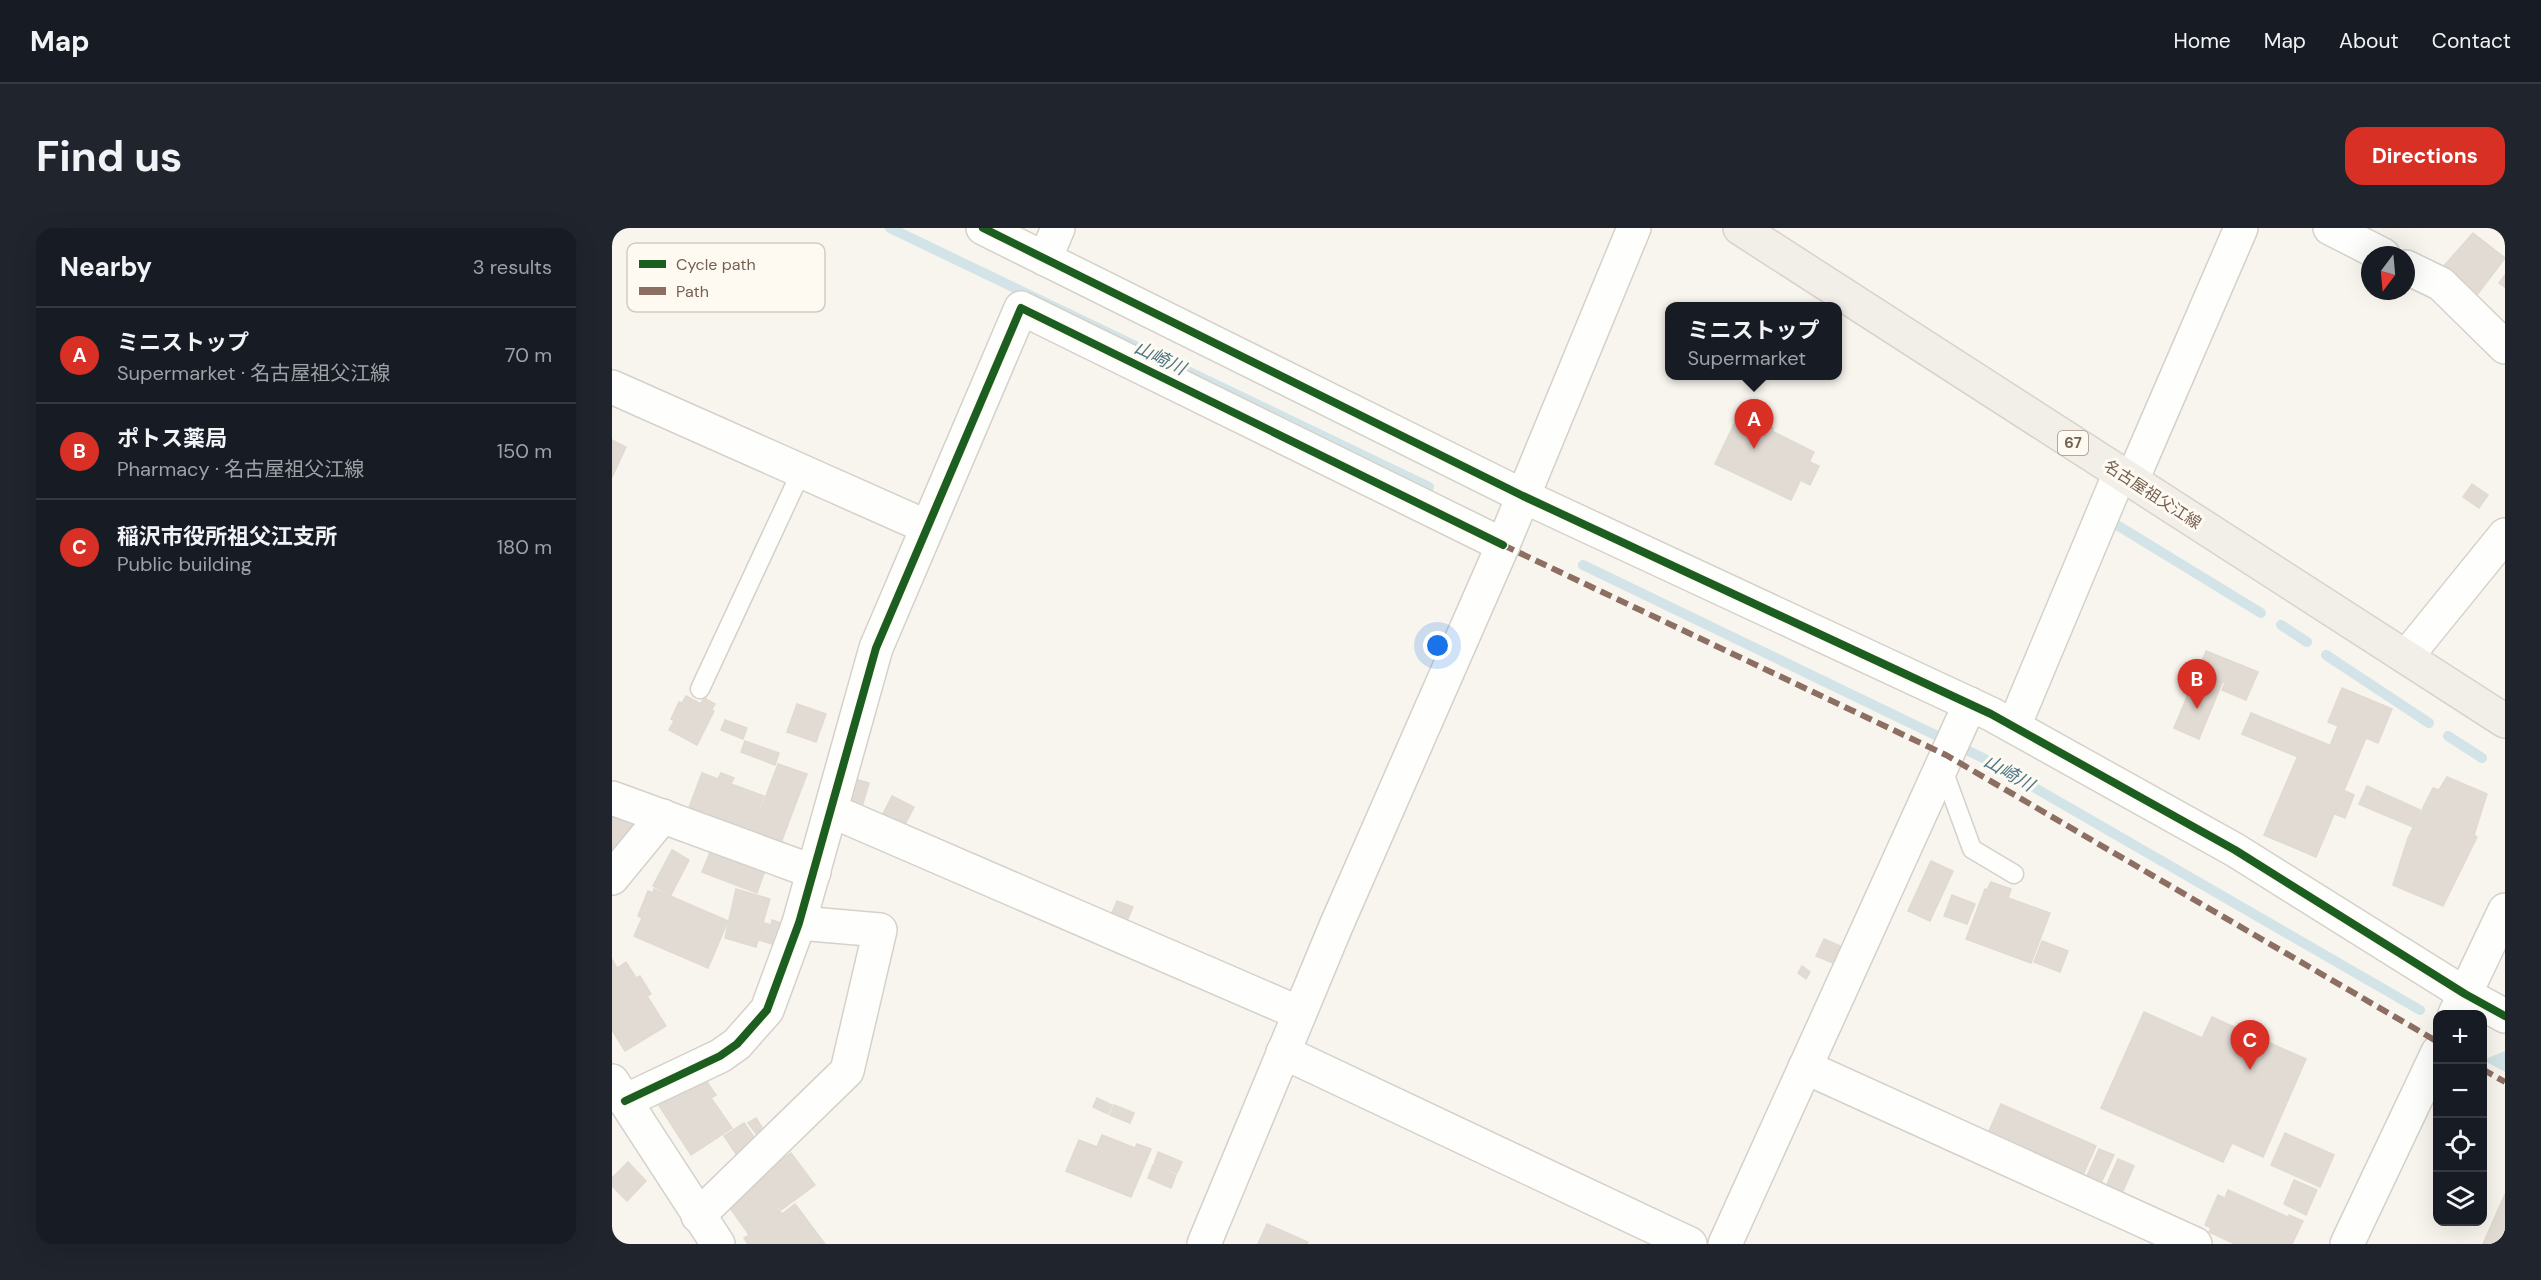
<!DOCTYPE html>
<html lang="en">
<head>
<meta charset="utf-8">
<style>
  body { margin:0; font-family:"DM Sans","Noto Sans JP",sans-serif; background:#20242c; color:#f1f3f6 }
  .controls { position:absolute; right:18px; bottom:18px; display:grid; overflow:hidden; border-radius:12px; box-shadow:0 6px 24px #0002 }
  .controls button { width:54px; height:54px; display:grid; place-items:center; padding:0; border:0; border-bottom:2px solid #363941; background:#171b24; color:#f1f3f6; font:30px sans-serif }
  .compass { position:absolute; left:1749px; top:18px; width:54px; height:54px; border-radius:50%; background:#171b24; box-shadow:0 6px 24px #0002; rotate:196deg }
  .you { position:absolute; left:826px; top:418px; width:21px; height:21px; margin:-15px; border:4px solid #fff; border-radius:50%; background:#1a73e8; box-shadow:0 0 0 9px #1a73e833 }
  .badge { display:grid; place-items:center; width:39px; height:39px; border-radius:50%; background:#d93025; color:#fff; font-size:20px; font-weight:700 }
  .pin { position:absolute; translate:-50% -50px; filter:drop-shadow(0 2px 3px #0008) }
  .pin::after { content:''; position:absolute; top:32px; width:21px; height:18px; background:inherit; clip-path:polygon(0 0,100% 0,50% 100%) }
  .popup { position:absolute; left:1053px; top:74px; width:177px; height:78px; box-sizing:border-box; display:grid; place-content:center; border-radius:12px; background:#171b24; filter:drop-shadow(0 2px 4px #0005); font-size:20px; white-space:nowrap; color:#9ea1a6 }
  .popup b { font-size:22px; color:#f1f3f6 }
  .popup::after { content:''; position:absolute; left:50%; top:100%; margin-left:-12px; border:12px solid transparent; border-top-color:#171b24 }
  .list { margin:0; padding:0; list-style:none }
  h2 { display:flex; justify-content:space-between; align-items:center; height:78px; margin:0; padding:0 24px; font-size:26px }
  h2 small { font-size:20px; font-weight:400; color:#9ea1a6 }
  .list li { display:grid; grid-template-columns:39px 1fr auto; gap:18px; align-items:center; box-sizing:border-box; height:96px; padding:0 24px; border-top:2px solid #363941 }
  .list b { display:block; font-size:22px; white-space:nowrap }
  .list p { margin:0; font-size:20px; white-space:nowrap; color:#9ea1a6 }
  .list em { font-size:20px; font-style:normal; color:#9ea1a6 }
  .icon { flex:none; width:33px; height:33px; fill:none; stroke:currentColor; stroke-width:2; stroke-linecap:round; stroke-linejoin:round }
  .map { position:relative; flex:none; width:1893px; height:1016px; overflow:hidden; border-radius:18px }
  header { display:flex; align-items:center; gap:36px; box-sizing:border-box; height:84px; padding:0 30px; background:#171b24; border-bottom:2px solid #363941 }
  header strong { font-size:28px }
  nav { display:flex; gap:33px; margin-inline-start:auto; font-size:21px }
  .intro { display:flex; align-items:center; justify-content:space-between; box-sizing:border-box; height:144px; padding:0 36px }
  h1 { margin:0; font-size:42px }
  .button { padding:15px 27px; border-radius:18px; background:#d93025; color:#fff; font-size:21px; font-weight:700 }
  main { display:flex; gap:36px; padding:0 36px }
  aside { flex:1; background:#171b24; border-radius:18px; box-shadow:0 6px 24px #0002 }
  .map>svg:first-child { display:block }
</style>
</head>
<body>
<header>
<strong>Map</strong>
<nav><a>Home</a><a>Map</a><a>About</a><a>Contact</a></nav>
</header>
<div class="intro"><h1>Find us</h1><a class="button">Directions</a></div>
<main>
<aside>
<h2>Nearby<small>3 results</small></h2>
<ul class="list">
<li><span class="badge">A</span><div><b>ミニストップ</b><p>Supermarket · 名古屋祖父江線</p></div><em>70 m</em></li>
<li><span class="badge">B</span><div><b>ポトス薬局</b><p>Pharmacy · 名古屋祖父江線</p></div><em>150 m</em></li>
<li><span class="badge">C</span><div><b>稲沢市役所祖父江支所</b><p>Public building</p></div><em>180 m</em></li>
</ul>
</aside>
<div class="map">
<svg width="1893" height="1016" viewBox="0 0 1893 1016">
  <rect width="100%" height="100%" fill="#f8f5ee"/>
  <polygon fill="#d2e4e7" points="1893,823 1893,844 1871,832"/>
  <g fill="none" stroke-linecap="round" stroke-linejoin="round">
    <g stroke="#d2e4e7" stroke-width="10">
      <polyline points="278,0 817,259"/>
      <polyline points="1497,301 1500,294 1649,385"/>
      <polyline points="971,337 1371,530 1808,782"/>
      <polyline points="1669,397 1695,414"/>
      <polyline points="1714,427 1817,495"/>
      <polyline points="1836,508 1870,530"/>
    </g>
  </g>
  <g fill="#e2dbd4" stroke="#e0dad1" stroke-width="1.5">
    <polygon points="1861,5 1893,30 1865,67 1831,39"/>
    <polygon points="1893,47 1893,59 1887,55"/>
    <polygon points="1126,188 1136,192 1137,189 1161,200 1160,203 1202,224 1179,272 1103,236"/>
    <polygon points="0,212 14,219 0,249"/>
    <polygon points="1198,234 1207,238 1198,257 1190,253"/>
    <polygon points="1860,256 1876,267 1867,280 1851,269"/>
    <polygon points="1594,423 1646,444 1634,472 1610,462 1613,455 1586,444"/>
    <polygon points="1585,445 1610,455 1587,511 1562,500"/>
    <polygon points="1730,460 1780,481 1766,515 1754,510 1704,629 1652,607 1685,530 1709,540 1726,498 1716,494"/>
    <polygon points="74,468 102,483 85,517 57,502 62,493 59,491 67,474 70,475"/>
    <polygon points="92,470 103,476 100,481 89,475"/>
    <polygon points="185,476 214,486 204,514 175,504"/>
    <polygon points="1639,485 1717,517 1708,538 1630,506"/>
    <polygon points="113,492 135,500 131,511 109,502"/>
    <polygon points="133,513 167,525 163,537 129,524"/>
    <polygon points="166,536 195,546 167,620 138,610"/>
    <polygon points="90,545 106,551 109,545 122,550 119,556 152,568 137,609 75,585"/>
    <polygon points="1835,549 1875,566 1862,607 1865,609 1831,678 1781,657 1796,610 1821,560 1827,562"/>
    <polygon points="240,550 257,555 250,579 233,575"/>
    <polygon points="1755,558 1808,582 1801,599 1747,576"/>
    <polygon points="1733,563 1742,567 1733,590 1723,586"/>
    <polygon points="280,568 302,579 290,602 268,592"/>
    <polygon points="0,579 26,596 0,628"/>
    <polygon points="102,614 156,634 145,665 90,644"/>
    <polygon points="60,622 77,632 59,667 41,658"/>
    <polygon points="1319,633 1341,643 1318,693 1296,683"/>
    <polygon points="1379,654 1399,661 1396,670 1438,685 1419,735 1354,711 1373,661 1375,662"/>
    <polygon points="42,661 116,693 96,740 22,708 30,690 26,688 36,663 41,665"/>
    <polygon points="124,661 158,671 144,719 113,710"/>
    <polygon points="1340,667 1363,676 1355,696 1332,688"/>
    <polygon points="505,673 521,679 512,700 496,694"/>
    <polygon points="160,692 175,697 170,719 147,712 152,695 159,697"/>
    <polygon points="1212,711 1228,718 1221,735 1204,728"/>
    <polygon points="1430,713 1456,723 1448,744 1422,734"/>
    <polygon points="0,731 5,740 14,734 24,750 28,748 39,766 35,768 54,798 13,823 0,802"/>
    <polygon points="1190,738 1198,744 1194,751 1186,745"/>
    <polygon points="1532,784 1590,810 1600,789 1694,831 1651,929 1620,915 1611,934 1489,880"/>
    <polygon points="88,844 104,867 99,870 120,900 79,927 44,873"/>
    <polygon points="485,870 500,877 496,886 481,879"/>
    <polygon points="1389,876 1484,918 1471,947 1376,905"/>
    <polygon points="502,877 522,885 518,895 498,887"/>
    <polygon points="144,890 155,907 148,911 136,895"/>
    <polygon points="132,895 147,916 126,929 112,908"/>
    <polygon points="1673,905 1722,927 1708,959 1659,937"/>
    <polygon points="490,907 523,920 525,916 539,921 519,969 454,943 467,912 485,919"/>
    <polygon points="1487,921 1502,927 1489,955 1475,948"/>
    <polygon points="546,924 570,934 565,945 542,936"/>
    <polygon points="179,925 203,957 169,982 166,978 133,1001 113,973"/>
    <polygon points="1506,931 1522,938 1511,963 1495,956"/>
    <polygon points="16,934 34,953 15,973 0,958 0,950"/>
    <polygon points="541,937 564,947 559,960 536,950"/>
    <polygon points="1682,952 1705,962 1694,987 1672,976"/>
    <polygon points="1616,962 1676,989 1677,987 1691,993 1680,1016 1623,1016 1597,1004 1599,1000 1593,997 1606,967 1613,970"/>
    <polygon points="1893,966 1893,1016 1871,1016"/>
    <polygon points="183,976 213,1016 136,1016 132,1010 137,1007 134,1002 165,980 170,986"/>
    <polygon points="655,996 696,1014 695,1016 646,1016"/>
  </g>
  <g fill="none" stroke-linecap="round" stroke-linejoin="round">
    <defs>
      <g id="service">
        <polyline points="88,461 189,244"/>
        <polyline points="1330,539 1360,621 1402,646"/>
      </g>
      <g id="minor">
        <polyline points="1718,0 1771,27"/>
        <polyline points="433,31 446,0"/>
        <polyline points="1794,39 1829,56 1893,119"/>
        <polyline points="0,159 315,299"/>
        <polyline points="1520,252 1629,0"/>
        <polyline points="1794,429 1893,307"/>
        <polyline points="1402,498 1508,245"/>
        <polyline points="0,570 202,644"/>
        <polyline points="220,583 687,785"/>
        <polyline points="0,650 51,588"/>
        <polyline points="1843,786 1853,766"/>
        <polyline points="671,824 1078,1016"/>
        <polyline points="1193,839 1583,1016"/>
        <polyline points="13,873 108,828 125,816 155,782 187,695 264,420 409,80 891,317"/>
        <polyline points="86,988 235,843 268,702 187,695"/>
        <polyline points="1113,1016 1358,476"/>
        <polyline points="1735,1016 1826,824"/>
      </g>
      <g id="tertiary">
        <polyline points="371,0 911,268 1379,486 1623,622 1853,766 1893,788"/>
        <polyline points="1853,766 1893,682"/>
        <polyline points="0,853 106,1016"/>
        <polyline points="592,1016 724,698 891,317 1022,0"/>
      </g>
      <polyline id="primary" points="1128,0 1893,493"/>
    </defs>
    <use href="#service" stroke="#d5d1ca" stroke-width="21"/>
    <use href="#minor" stroke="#d5d1ca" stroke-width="36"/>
    <use href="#tertiary" stroke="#d5d1ca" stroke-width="36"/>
    <use href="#primary" stroke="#d9d2cc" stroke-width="36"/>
    <use href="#service" stroke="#fefefc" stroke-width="18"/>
    <use href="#minor" stroke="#fefefc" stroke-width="33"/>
    <use href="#tertiary" stroke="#fefefc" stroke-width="33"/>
    <use href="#primary" stroke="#f2efe8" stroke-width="33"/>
    <g stroke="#8d6e63" stroke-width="6" stroke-dasharray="12 6" stroke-linecap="butt">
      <polyline points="891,317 1334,527 1826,814"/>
      <polyline points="1870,841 1893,854"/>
    </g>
    <defs>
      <g id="cycleway">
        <polyline points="371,0 911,268 1379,486 1623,622 1853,766 1893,788"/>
        <polyline points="13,873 108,828 125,816 155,782 187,695 264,420 409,80 891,317"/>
      </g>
    </defs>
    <use href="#cycleway" stroke="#fefaf2" stroke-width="11"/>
    <use href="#cycleway" stroke="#1b5e20" stroke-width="8"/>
  </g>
  <g text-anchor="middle" stroke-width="6" stroke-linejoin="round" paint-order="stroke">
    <rect fill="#fefaf2" stroke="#9e8e81" stroke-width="1.5" x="1446" y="203" width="30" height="24" rx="4.5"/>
    <g font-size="15" font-weight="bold" fill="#756050">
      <text x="1461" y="220">67</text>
    </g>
    <g font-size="16" fill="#756050" stroke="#fefaf2">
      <text transform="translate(1541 266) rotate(33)" y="6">名古屋祖父江線</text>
    </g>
    <g font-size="18" font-style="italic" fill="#4b7786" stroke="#fefaf2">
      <text transform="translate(548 130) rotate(26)" y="6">山崎川</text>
      <text transform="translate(1397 545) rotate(30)" y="6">山崎川</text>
    </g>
  </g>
  <rect x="15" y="15" width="198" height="69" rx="9" fill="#fefaf2" stroke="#d5ccc1" stroke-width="1.5"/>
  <rect x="27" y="32" width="27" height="8" fill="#1b5e20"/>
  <rect x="27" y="59" width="27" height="8" fill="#8d6e63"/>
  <g font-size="16" fill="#756050">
    <text x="64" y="42">Cycle path</text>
    <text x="64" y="69">Path</text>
  </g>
</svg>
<div class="controls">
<button>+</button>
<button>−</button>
<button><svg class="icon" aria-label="locate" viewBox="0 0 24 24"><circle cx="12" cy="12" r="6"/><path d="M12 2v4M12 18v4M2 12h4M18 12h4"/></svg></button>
<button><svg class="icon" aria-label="layers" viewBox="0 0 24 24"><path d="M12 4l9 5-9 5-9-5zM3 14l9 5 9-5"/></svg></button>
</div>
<svg class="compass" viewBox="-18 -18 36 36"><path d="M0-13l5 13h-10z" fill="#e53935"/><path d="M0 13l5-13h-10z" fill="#9ea1a6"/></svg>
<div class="you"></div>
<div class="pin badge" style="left:1142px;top:221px">A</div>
<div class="popup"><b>ミニストップ</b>Supermarket</div>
<div class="pin badge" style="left:1585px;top:481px">B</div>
<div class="pin badge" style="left:1638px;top:842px">C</div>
</div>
</main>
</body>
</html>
